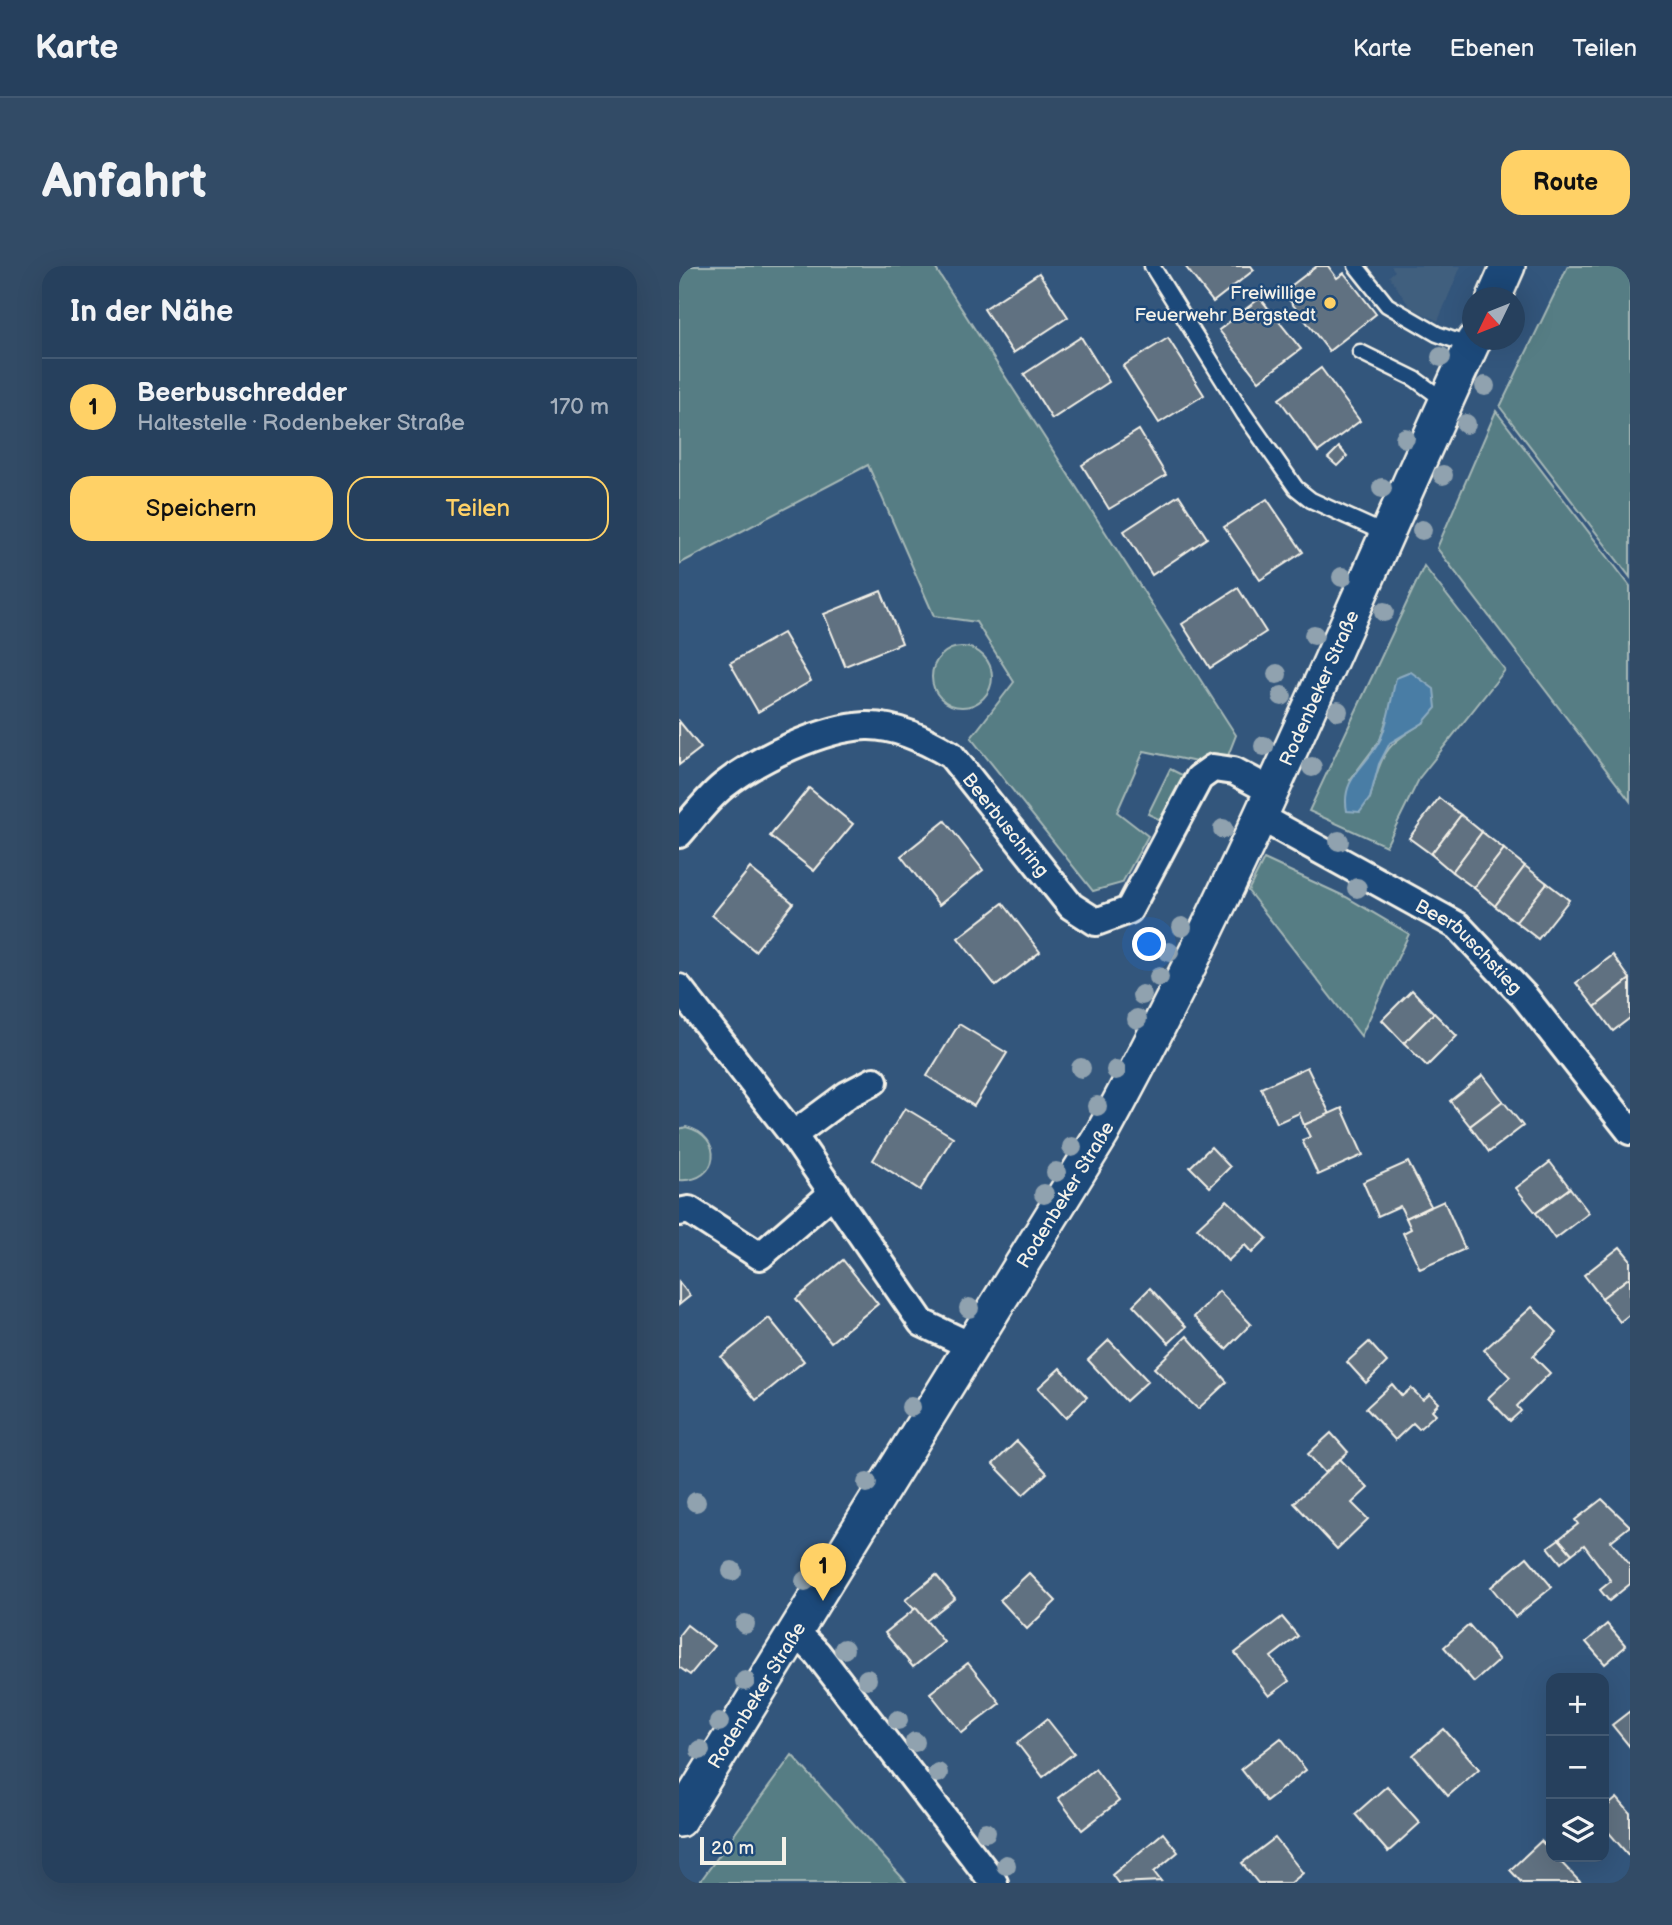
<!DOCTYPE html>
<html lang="de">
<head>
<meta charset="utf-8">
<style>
  body { margin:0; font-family:"Balsamiq Sans",sans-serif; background:#324b66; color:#f1f3f6 }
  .controls { position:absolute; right:21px; bottom:21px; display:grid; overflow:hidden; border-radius:14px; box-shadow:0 7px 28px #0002 }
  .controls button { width:63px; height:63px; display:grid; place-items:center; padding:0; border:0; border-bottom:2px solid #425972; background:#26405d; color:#f1f3f6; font:35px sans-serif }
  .compass { position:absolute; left:783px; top:21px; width:63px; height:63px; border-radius:50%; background:#26405d; box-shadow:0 7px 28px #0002; rotate:227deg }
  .scale { position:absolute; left:21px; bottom:18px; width:86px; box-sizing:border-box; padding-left:7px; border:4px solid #f4f1e8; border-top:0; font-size:19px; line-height:24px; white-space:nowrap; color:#f4f1e8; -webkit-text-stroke:5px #1f4a7a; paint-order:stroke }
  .you { position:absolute; left:471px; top:679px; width:24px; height:24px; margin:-18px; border:5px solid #fff; border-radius:50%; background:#1a73e8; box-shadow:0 0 0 10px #1a73e833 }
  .badge { display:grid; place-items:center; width:46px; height:46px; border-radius:50%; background:#ffd166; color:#111; font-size:23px; font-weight:700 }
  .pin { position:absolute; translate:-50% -58px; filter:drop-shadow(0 2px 4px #0008) }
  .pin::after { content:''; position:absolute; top:37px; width:24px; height:21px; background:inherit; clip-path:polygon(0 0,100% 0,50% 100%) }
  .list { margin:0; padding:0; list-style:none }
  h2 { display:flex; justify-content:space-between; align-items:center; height:91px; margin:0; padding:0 28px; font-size:30px }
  h2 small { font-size:23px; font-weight:400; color:#a4afbc }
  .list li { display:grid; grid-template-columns:46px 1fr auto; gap:21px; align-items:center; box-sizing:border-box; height:98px; padding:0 28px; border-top:2px solid #425972 }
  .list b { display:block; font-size:26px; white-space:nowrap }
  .list p { margin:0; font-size:23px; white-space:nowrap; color:#a4afbc }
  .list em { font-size:23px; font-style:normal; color:#a4afbc }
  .actions { display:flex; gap:14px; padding:21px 28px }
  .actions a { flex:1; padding:16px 0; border:2px solid #ffd166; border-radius:21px; text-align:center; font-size:24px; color:#ffd166 }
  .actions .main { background:#ffd166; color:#111 }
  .icon { flex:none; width:38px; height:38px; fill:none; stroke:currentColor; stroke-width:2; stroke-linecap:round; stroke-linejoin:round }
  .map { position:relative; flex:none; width:951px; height:1617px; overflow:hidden; border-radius:21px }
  header { display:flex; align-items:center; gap:42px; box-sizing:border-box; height:98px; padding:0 35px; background:#26405d; border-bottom:2px solid #425972 }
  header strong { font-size:33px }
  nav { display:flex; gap:38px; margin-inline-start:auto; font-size:24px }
  .intro { display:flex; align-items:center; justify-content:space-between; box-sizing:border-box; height:168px; padding:0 42px }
  h1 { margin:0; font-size:49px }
  .button { padding:18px 32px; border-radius:21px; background:#ffd166; color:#111; font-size:24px; font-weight:700 }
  main { display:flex; gap:42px; padding:0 42px }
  aside { flex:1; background:#26405d; border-radius:21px; box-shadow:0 7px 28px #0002 }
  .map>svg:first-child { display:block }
</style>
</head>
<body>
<header>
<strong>Karte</strong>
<nav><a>Karte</a><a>Ebenen</a><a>Teilen</a></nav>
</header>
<div class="intro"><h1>Anfahrt</h1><a class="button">Route</a></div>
<main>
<aside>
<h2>In der Nähe<small></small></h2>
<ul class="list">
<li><span class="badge">1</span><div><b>Beerbuschredder</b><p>Haltestelle · Rodenbeker Straße</p></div><em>170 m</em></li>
</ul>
<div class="actions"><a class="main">Speichern</a><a>Teilen</a></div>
</aside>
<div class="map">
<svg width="951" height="1617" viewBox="0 0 951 1617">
  <rect width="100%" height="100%" fill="#33567c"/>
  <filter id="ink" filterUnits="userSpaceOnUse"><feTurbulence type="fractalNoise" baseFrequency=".0143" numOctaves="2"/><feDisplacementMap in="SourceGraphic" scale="14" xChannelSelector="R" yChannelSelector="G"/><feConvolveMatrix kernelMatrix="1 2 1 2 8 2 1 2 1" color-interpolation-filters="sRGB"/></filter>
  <g filter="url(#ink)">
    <polygon fill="#415e7e" points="712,0 782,0 759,55 731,41 710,10 716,5"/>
    <g fill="#567d84" stroke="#a5b7b6" stroke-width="2" fill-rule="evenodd">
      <polygon points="0,0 255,0 557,469 541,510 522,497 465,485 438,546 469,570 443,617 414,625 292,472 335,416 297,356 255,350 189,199 0,298"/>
      <polygon points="889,0 951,0 951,311 821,141"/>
      <polygon points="817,145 951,320 951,535 758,282"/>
      <path d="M745,300L826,404L741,511L707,580L630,545ZM708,452L744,457C704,481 703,487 691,532L671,514L701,474Z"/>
      <circle cx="283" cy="411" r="30"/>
      <polygon points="491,503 507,511 486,556 469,548"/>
      <polygon points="585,593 667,631 730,668 682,770 569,625"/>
      <path d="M7,861C46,870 41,917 0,914V863Z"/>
      <polygon points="113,1489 228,1617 20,1617"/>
    </g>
    <path fill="#487da5" stroke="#8dabc0" stroke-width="2" d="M732,406L755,423L757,442L744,457L711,477L700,498L691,532L681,546L668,545C661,511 690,499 702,472C710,453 712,432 717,412Z"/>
    <g fill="#617181" stroke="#f4f1e8" stroke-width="2">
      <polygon points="506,0 572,0 575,4 534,36"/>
      <polygon points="638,0 649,0 658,12 665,7 697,48 650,85 604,26"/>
      <polygon points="360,7 389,51 334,87 305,43"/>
      <polygon points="581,32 622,83 580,115 540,64"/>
      <polygon points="402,71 430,116 373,153 345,108"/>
      <polygon points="489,72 525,129 480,157 444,100"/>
      <polygon points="642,102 681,155 639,186 600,133"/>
      <polygon points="460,164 487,209 430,243 403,199"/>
      <polygon points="660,181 668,190 658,200 649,192"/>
      <polygon points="500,229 528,272 473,309 445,265"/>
      <polygon points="588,233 624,286 581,314 545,261"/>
      <polygon points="559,322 587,366 531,402 503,358"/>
      <polygon points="202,325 223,377 166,400 145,348"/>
      <polygon points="104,367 132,415 79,446 51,397"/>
      <polygon points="0,455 22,482 0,499"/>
      <polygon points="130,522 174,558 135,605 91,570"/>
      <polygon points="760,532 782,549 752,588 730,572"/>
      <polygon points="782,549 803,566 773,606 752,588"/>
      <polygon points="266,555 304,604 260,639 222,590"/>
      <polygon points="803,566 825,583 795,622 773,606"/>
      <polygon points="825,583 846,600 816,640 795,622"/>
      <polygon points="846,600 868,617 837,656 816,640"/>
      <polygon points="71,602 114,637 76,685 33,649"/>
      <polygon points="868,617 890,634 859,673 837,656"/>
      <polygon points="324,637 361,686 317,720 279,672"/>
      <polygon points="934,689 951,713 916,741 897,717"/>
      <polygon points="951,713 951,752 934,765 916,741"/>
      <polygon points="733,724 755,747 725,777 703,754"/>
      <polygon points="755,747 778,770 748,800 725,777"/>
      <polygon points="280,758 328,787 295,840 248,810"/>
      <polygon points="628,801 651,848 625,859 620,847 598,857 582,822"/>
      <polygon points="804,809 824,835 791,860 771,835"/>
      <polygon points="824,835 844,860 810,886 791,860"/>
      <polygon points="226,842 274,871 241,924 194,894"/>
      <polygon points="663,842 684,889 639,909 623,874 631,871 625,859"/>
      <polygon points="532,881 551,901 531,921 511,901"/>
      <polygon points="729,896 752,940 727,952 721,940 699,950 684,916"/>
      <polygon points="871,896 891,922 857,947 837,922"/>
      <polygon points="891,922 910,947 876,973 857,947"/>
      <polygon points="548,934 588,972 573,987 566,979 549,995 518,962"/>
      <polygon points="765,935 786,983 741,1003 724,967 732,963 727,952"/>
      <polygon points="941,981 951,993 951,1011 923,1032 905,1009"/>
      <polygon points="164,994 199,1038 152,1076 117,1033"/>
      <polygon points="951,1011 951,1048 941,1056 923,1032"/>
      <polygon points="0,1016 11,1030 0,1039"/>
      <polygon points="471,1022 507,1061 490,1077 454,1039"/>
      <polygon points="540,1025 572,1058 547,1083 515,1051"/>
      <polygon points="853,1041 878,1066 854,1090 871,1107 838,1140 842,1145 831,1155 809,1132 831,1111 805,1084"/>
      <polygon points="90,1052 125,1095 77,1134 42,1091"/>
      <polygon points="508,1070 548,1116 519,1143 475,1102"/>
      <polygon points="430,1074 469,1115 447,1135 409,1094"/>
      <polygon points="690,1076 708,1096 687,1117 668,1096"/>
      <polygon points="381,1102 408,1131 387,1152 359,1122"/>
      <polygon points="713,1118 723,1130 732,1122 744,1134 751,1128 760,1137 753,1144 757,1148 740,1163 734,1157 716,1174 687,1142"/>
      <polygon points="652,1167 669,1186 646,1207 629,1188"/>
      <polygon points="338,1175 368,1207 344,1229 314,1198"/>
      <polygon points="661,1193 689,1222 673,1237 689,1253 658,1283 615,1237"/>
      <polygon points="923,1233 951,1260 932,1275 951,1299 951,1318 930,1335 921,1324 932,1315 905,1279 893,1288 880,1273 899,1258 896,1254"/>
      <polygon points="880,1273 893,1288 882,1297 869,1281"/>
      <polygon points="848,1291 873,1321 836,1351 812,1321"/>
      <polygon points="350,1307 377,1335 348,1363 321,1334"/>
      <polygon points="257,1309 276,1332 247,1355 226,1334"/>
      <polygon points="237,1342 265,1376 234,1401 206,1367"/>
      <polygon points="603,1351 619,1370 592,1391 610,1415 590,1430 556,1387"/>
      <polygon points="928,1358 947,1380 926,1398 907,1376"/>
      <polygon points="8,1359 35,1380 11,1409 0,1401 0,1369"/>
      <polygon points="790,1359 820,1394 795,1416 765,1381"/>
      <polygon points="289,1397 321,1437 283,1467 251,1427"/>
      <polygon points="951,1445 951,1481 933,1459"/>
      <polygon points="368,1453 395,1487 364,1511 338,1477"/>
      <polygon points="765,1463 800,1503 769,1530 734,1489"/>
      <polygon points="602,1472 627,1504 587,1535 562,1503"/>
      <polygon points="416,1503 440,1535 403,1564 379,1532"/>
      <polygon points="708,1520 741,1557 709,1586 676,1548"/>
      <polygon points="938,1532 951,1547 951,1591 925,1561 925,1543"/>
      <polygon points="484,1567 499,1586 475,1606 482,1615 439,1617 433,1609"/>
      <polygon points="596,1572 624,1607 612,1617 579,1617 563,1597"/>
      <polygon points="862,1575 872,1585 872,1591 877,1591 902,1617 843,1617 831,1604"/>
    </g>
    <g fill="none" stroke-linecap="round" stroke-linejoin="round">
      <defs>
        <g id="service">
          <polyline points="473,0 565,148 617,222 632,234 707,268"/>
          <polyline points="677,0 708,39 758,68 792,80"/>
          <polyline points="681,86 736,113 766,135"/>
        </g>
        <g id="minor">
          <path id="s1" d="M583,552L779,660L845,730L951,865"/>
          <path id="s2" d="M0,568C14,552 28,533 44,520C78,493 143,462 187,460C217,459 247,474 272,489L392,640L417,656L450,644L520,512L534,502L555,505L594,526"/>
          <polyline points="0,722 114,869 243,1057 292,1080"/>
          <polyline points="114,869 168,829 195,815"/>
          <polyline points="0,946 10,944 81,990 155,926"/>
          <polyline points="116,1365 138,1387 315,1617"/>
        </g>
        <g id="tertiary">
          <polyline points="815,32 829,0"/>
          <path id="s3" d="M0,1554L423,868C564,611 673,339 795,74"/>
        </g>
      </defs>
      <use href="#service" stroke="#f4f1e8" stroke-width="19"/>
      <use href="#minor" stroke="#f4f1e8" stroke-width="32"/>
      <use href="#tertiary" stroke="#f4f1e8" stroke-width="38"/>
      <use href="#service" stroke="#1f4a7a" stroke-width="14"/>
      <use href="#minor" stroke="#1f4a7a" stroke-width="26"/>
      <use href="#tertiary" stroke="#1f4a7a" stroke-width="33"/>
    </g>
    <g fill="#90a2af">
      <circle cx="762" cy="91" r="10"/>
      <circle cx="806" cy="120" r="10"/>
      <circle cx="787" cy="158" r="10"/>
      <circle cx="726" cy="172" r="10"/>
      <circle cx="764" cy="209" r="10"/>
      <circle cx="703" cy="222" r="10"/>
      <circle cx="743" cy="264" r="10"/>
      <circle cx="663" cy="311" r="10"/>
      <circle cx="705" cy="346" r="10"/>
      <circle cx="635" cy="369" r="10"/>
      <circle cx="598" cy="408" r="10"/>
      <circle cx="603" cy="430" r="10"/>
      <circle cx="659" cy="445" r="10"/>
      <circle cx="585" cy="480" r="10"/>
      <circle cx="633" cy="501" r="10"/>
      <circle cx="544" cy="563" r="10"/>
      <circle cx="660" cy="575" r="10"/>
      <circle cx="678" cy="622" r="10"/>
      <circle cx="503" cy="661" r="10"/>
      <circle cx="490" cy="686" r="10"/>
      <circle cx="480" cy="711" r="10"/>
      <circle cx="463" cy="729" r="10"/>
      <circle cx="458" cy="753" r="10"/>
      <circle cx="402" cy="802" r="10"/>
      <circle cx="437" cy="804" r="10"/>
      <circle cx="418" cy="840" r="10"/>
      <circle cx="393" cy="881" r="10"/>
      <circle cx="377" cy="906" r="10"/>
      <circle cx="365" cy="928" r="10"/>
      <circle cx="290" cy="1042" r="10"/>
      <circle cx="232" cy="1141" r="10"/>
      <circle cx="188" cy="1217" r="10"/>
      <circle cx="17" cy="1236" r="10"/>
      <circle cx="141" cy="1292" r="10"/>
      <circle cx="53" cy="1305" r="10"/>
      <circle cx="126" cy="1315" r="10"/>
      <circle cx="66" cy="1358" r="10"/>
      <circle cx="165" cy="1383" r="10"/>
      <circle cx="188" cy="1413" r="10"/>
      <circle cx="66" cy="1415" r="10"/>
      <circle cx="219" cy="1454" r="10"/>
      <circle cx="40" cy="1456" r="10"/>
      <circle cx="236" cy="1476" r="10"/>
      <circle cx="21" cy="1484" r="10"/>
      <circle cx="259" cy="1507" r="10"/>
      <circle cx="307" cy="1566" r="10"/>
      <circle cx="327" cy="1599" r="10"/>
    </g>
  </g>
  <circle fill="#ffd166" stroke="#1f4a7a" stroke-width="2.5" cx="651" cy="37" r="7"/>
  <g text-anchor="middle" stroke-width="5" stroke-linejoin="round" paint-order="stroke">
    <g font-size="19" fill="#f4f1e8" stroke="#1f4a7a" text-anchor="end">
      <text x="637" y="33">Freiwillige<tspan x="637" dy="22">Feuerwehr Bergstedt</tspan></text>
    </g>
    <g font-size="19" fill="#f4f1e8" stroke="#1f4a7a">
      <text dy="7" stroke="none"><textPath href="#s3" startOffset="1302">Rodenbeker Straße</textPath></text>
      <text dy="7" stroke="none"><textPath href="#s2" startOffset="402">Beerbuschring</textPath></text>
      <text dy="7" stroke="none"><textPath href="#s1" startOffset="245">Beerbuschstieg</textPath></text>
      <text dy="7" stroke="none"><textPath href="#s3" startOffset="735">Rodenbeker Straße</textPath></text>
      <text dy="7" stroke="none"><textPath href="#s3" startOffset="147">Rodenbeker Straße</textPath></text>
    </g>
  </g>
</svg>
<div class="controls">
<button>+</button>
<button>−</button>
<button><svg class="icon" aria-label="layers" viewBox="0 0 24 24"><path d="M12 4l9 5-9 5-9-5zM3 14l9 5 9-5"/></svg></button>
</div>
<svg class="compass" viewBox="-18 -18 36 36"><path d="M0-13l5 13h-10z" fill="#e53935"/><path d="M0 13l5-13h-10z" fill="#a4afbc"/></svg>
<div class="scale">20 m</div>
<div class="you"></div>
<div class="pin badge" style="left:144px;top:1335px">1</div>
</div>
</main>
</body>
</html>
